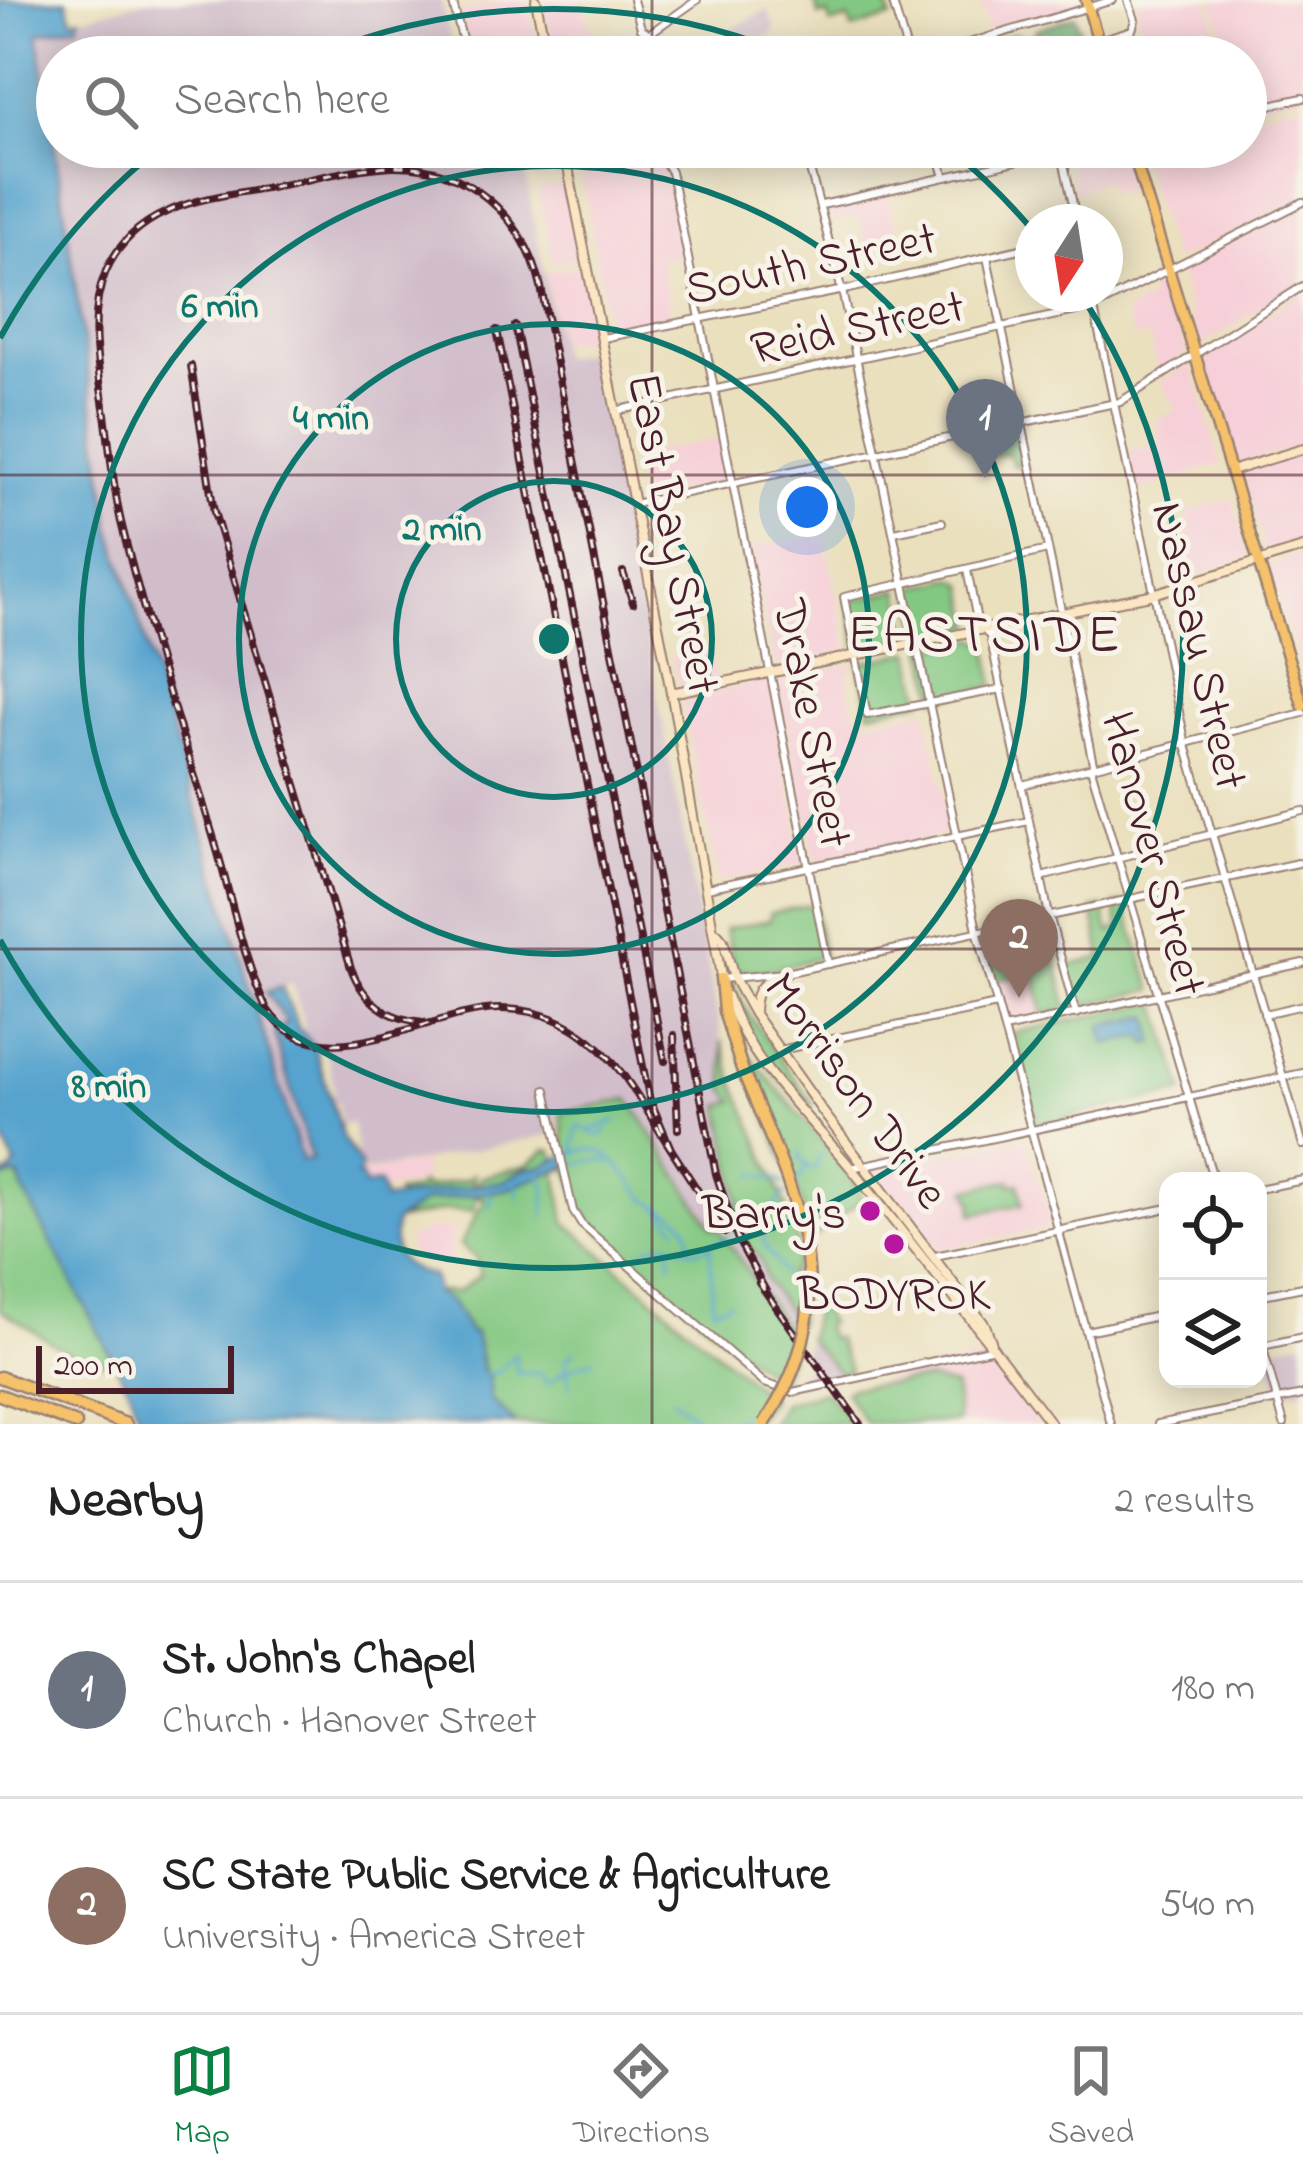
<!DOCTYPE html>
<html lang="en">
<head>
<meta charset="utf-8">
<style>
  body { margin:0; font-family:"Indie Flower",sans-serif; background:#f2f2f2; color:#222 }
  .controls { position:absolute; right:36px; bottom:36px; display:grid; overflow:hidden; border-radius:24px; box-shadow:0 6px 30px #0003 }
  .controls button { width:108px; height:108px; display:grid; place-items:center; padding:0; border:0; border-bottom:3px solid #e0e0e0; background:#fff; color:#222; font:60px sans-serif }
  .compass { position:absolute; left:1015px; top:204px; width:108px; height:108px; border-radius:50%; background:#fff; box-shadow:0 6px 30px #0003; rotate:192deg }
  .scale { position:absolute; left:36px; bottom:30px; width:198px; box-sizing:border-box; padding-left:12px; border:6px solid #4a1f2b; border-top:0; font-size:33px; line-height:42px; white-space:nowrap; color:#4a1f2b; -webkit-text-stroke:9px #f7f3e8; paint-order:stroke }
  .you { position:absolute; left:807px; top:507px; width:42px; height:42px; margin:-30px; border:9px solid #fff; border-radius:50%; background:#1a73e8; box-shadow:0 0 0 18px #1a73e833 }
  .badge { display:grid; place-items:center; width:78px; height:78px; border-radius:50%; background:#0b8043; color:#fff; font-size:39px; font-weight:700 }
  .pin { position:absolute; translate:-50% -99px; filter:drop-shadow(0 3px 6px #0008) }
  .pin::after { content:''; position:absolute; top:63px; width:42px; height:36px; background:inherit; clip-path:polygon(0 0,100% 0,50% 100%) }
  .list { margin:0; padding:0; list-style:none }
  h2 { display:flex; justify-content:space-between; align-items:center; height:156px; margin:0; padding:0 48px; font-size:51px }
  h2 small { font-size:39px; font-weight:400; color:#767676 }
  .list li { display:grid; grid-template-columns:78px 1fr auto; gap:36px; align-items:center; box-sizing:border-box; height:216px; padding:0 48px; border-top:3px solid #e0e0e0 }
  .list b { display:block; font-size:45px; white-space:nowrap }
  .list p { margin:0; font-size:39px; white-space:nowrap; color:#767676 }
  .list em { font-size:39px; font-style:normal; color:#767676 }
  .icon { flex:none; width:66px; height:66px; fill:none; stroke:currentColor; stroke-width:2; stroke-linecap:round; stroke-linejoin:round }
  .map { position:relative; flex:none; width:1303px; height:1424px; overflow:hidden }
  .search { position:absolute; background:#fff; box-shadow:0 6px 30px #0003; left:36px; right:36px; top:36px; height:132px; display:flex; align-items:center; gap:30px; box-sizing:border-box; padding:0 42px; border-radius:66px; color:#767676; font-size:45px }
  .sheet { height:588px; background:#fff }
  nav { display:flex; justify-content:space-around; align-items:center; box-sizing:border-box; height:168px; border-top:3px solid #e0e0e0; background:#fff; font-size:33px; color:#767676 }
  nav a { display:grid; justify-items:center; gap:6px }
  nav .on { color:#0b8043 }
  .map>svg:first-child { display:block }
</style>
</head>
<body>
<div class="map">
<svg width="1303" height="1424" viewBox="0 0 1303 1424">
  <rect width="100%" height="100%" fill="#f7f3e8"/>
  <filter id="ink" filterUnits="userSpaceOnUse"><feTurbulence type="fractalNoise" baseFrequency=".00833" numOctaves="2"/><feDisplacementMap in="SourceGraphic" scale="24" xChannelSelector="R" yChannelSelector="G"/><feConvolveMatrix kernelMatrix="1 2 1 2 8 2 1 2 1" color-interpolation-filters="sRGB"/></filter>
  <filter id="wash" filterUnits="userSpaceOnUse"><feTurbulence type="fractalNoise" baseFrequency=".004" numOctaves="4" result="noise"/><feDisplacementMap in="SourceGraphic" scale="48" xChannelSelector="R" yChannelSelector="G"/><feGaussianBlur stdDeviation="2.7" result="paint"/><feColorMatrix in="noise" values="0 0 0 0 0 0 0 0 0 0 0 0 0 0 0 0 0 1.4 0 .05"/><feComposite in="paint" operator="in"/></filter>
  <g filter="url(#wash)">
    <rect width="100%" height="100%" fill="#eae0be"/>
    <g fill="#f6cfd8">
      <polygon points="508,0 528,0 539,57 472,57 460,12"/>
      <polygon points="542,0 584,0 597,57 552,57"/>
      <polygon points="979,0 1079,0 1080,1 1077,7 989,33"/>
      <polygon points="1141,0 1208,0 1225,57 1109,57 1108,42 1142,32 1136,7"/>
      <polygon points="1213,0 1303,0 1303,94 1253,105 1247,102 1246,57 1232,57"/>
      <polygon points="1303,103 1303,200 1174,261 1136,147 1246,147 1246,115"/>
      <polygon points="528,147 558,147 562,176 537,181"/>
      <polygon points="572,147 652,147 667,173 684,254 660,259 672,321 639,328 608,327 588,208"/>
      <polygon points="1104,147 1123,147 1135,187 1112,193 1105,179 1074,193 1067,156"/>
      <polygon points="561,185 566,189 578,253 575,258 554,263 537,191"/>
      <polygon points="889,194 899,243 867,250 859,216 830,222 830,208"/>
      <polygon points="1303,206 1303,281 1203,345 1198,344 1178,269"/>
      <polygon points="574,266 582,270 595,330 590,338 559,343 545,273"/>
      <polygon points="1164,279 1187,352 1158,373 1149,335 1135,339 1125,312 1150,299 1148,286"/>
      <polygon points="1303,291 1303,445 1238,464 1203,354"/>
      <polygon points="1187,365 1193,370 1221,464 1137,491 1129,452 1162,441 1156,421 1177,409 1160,382"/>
      <polygon points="721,438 728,481 641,499 632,456"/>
      <polygon points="1303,451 1303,544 1271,554 1265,552 1243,472"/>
      <polygon points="1232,498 1249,558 1184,580 1174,541 1192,534 1185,513"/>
      <polygon points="824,534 849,652 775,667 750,548"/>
      <polygon points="1303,553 1303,678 1269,566"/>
      <polygon points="710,648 716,680 680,687 671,656"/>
      <polygon points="850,664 853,671 846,674 855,716 861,715 867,721 926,709 951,830 950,833 816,862 777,680 796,674 800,693 818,690 814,671"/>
      <polygon points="765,680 769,682 805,864 719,882 681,700"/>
      <polygon points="1034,971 1043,1015 1007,1021 995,981"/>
      <polygon points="1026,1138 1052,1225 1050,1228 938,1250 874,1172 883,1166"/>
      <polygon points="422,1162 425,1177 416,1184 381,1190 364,1186 357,1175"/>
      <polygon points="453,1224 457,1229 451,1237 451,1262 430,1265 411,1252 407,1238 421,1236 422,1230 442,1227 445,1231 451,1230"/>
      <polygon points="973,1360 985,1361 998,1368 1039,1424 946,1424 958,1421 953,1384 928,1379 869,1384"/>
    </g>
    <g fill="#d1bdca">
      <polygon points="146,0 440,0 456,57 57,57 57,147 514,147 524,168 560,357 593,351 721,1035 724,1080 736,1101 721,1106 741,1206 736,1221 726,1229 713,1228 628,1099 557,1112 560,1133 360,1173 352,1123 341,1125 337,1102 331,1102 328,1095 335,1093 328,1060 322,1048 314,1046 299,1029 304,1030 304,1024 292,984 267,991 287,1022 274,1034 311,1159 302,1162 111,528 38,32 78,25 77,19"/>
      <polygon points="768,9 775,31 738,57 713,57 732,44 727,32"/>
      <polygon points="735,1238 746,1241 760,1258 766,1280 797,1324 794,1340 737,1259 730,1245"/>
      <polygon points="808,1339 827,1362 836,1366 841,1377 792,1385 808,1366 803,1356"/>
      <polygon points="1303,1340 1303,1390 1279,1393 1266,1348"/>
    </g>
    <g fill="#83c882" stroke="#667456" stroke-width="3">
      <polygon points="814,0 886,0 891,18 852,29 849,19 831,24 828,14 819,16"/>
      <polygon points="1012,430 1017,433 1023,464 1014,466 1008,454 975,456 973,438"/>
      <polygon points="953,578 965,584 974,626 921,637 911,588"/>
      <polygon points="900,589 910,640 858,650 849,601"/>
      <polygon points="974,638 988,643 994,683 991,687 937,699 925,649"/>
      <polygon points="912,651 922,700 870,712 859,663"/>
      <polygon points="1124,903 1153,990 1081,1006 1067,966 1102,958 1093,909 1103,907 1109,932 1119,929 1115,905"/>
      <polygon points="814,904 823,957 767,971 735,971 725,929 770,920 770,913"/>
      <polygon points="1035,949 1037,954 1054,951 1068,1009 1043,1015 1034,971 995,981 990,964"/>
      <path d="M731,980L750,1016L813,1104L809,1107C769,1075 740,1031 726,982Z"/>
      <polygon points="1157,1002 1184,1092 1037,1124 1013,1033"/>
      <polygon points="736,1040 856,1181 853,1183 862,1199 811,1240 801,1201"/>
      <path d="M722,1041L734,1081L795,1228C798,1243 802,1264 789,1274L792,1286L801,1285L797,1324L766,1280L760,1258L741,1239L733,1207L740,1205L721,1106L735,1101L726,1090Z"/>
      <polygon points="629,1099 712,1227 719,1229 794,1340 780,1381 736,1349 599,1230 583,1212 568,1168 557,1172 565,1222 771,1399 754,1424 516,1424 491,1400 477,1342 450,1301 435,1292 457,1292 480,1275 476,1258 460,1245 485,1200 476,1196 474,1211 446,1210 400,1220 403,1217 397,1193 415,1190 421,1184 423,1188 468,1179 473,1174 474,1184 479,1184 479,1178 528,1165 546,1150 553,1151 555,1159 566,1156 561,1113"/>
      <path d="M17,1174L110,1354L107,1361C77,1369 29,1323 0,1310V1181Z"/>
      <polygon points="1010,1180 1011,1184 1019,1183 1023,1204 973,1214 973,1202 967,1189"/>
      <polygon points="815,1301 829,1323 824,1325 830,1339 836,1338 850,1370 840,1374 808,1339"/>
      <polygon points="928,1379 955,1387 958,1422 866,1424 845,1392 849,1388"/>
      <polygon points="825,1391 855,1424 770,1424 783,1403"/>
    </g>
    <polygon fill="#6aac70" stroke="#5a664e" stroke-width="3" points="1075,16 1083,39 1050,49 1043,42 1035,53 1019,48 1016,57 939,57 1014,34 1029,39 1037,29"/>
    <g fill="#54a3ce" stroke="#4f617c" stroke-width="3">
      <path d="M0,0H67L72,19L80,17L78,25L38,33L111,528L302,1161L311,1159L274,1033L287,1022L266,992L282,987L299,1029L314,1046L342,1136L361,1167L358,1177H362L364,1186L379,1183L384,1200L504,1181L525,1169L541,1167L568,1154L574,1164L505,1190L424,1202L395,1222C389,1256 401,1269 433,1276L436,1293L450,1301L470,1333H475L483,1373L489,1378L491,1400L516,1424H142L129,1389L23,1190L20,1177L13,1175L0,1181V1174H9L16,1165L0,1134Z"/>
      <polygon points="1150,1016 1155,1042 1147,1044 1144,1036 1106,1044 1102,1026"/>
    </g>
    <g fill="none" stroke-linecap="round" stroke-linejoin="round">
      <g stroke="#54a3ce" stroke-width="3">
        <polyline points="591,1130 616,1121"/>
        <polyline points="800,1152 802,1161 810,1168"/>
        <polyline points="574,1153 578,1126 599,1136 607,1130"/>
        <path d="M571,1155C609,1134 624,1179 648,1200C660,1209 681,1214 688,1229C690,1234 689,1243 689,1248L695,1252L766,1217L786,1193"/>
        <polyline points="574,1164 592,1160 614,1161"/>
        <polyline points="753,1174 777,1179 784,1184"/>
        <polyline points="540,1176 546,1188 544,1216"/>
        <polyline points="516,1185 518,1198"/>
        <polyline points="792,1186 802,1177 805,1168 815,1169 821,1154"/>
        <polyline points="660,1208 677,1228"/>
        <polyline points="488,1209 492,1200 489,1193"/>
        <polyline points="755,1226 762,1230 765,1246 784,1274"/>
        <polyline points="670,1242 671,1264"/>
        <polyline points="710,1245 713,1308 730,1302"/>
        <polyline points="645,1249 666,1242 688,1249"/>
        <polyline points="483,1375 498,1372 515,1354 517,1373 539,1373 549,1384 564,1370 594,1360"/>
        <polyline points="570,1388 565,1360 574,1352"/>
        <polyline points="673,1399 703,1424"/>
        <polyline points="701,1421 725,1423 742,1417"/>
      </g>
    </g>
  </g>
  <g filter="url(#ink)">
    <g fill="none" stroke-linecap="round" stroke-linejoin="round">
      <defs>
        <g id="street">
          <polyline points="452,0 467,57"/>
          <polyline points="633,0 641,28 683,57"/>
          <polyline points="892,0 909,57"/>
          <polyline points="616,57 697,0"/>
          <polyline points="922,57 1113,0"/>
          <polyline points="1044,57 1132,30 1135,20 1128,0"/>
          <polyline points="1246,110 1303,98"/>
          <polyline points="656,147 671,172 828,964"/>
          <polyline points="804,147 843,295 977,930 1111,1424"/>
          <polyline points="936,147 945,177"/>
          <polyline points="1061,151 1077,222"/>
          <polyline points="822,205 1078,147"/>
          <polyline points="987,257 1093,763 1092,772 1214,1181"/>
          <polyline points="1091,294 1186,745 1303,1145"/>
          <polyline points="603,338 849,289 1033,246"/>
          <polyline points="615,411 1094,307 1303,202"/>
          <polyline points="634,504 1120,402 1303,286"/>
          <polyline points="894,532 942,522"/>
          <polyline points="967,570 978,625 990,636 1049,915 1076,1014"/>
          <polyline points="1002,689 867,715 844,597 1048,550"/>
          <polyline points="1022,785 1303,713"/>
          <polyline points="1041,877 1303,811"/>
          <polyline points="707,888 1029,821"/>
          <polyline points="721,979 785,973 1298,863"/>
          <polyline points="1264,1014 1303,1005"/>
          <polyline points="1004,1029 1303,963"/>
          <polyline points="780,1050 997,1005"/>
          <polyline points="546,1090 573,1211 581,1224 764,1383 793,1392 994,1348"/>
          <polyline points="851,1168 1303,1073"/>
          <polyline points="1258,1189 1303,1180"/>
          <polyline points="935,1256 1168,1208"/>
          <polyline points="1258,1296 1303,1287"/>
          <polyline points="1086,1331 1168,1314"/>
          <polyline points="1258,1331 1284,1424"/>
          <polyline points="1262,1346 1303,1337"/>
          <polyline points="1158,1424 1303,1395"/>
        </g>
        <g id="secondary">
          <polyline points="536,0 547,57"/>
          <polyline points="564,147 673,702 722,982"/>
          <polyline points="1231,471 1303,449"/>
          <polyline points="671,693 1150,595 1303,548"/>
          <polyline points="717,933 723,940 734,978 754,1014 823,1112 985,1325 991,1341"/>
          <path d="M727,996C750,1065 806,1113 851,1168C919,1252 986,1338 1051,1424"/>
          <path d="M754,1013C754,987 763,982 785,973"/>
        </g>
        <g id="primary">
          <polyline points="1086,0 1103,57"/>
          <polyline points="1131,147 1303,706"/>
        </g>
        <g id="highway">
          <polyline points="721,979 724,1011 742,1069"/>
          <polyline points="0,1377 126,1424"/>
          <polyline points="0,1395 76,1424"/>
        </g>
      </defs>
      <use href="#street" stroke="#9a8074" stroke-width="10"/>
      <use href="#secondary" stroke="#9a8074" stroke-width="12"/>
      <use href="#primary" stroke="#9a8074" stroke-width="14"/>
      <use href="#highway" stroke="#9a8074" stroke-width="15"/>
      <use href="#street" stroke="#fff" stroke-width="6"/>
      <use href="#secondary" stroke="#fbe6c4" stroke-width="8"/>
      <use href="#primary" stroke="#f5c16b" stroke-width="9"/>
      <use href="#highway" stroke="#f5c16b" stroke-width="10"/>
      <defs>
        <g id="rail">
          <polyline points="515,326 665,1061"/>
          <polyline points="497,330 649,1097 671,1149 725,1233"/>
          <path d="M191,366L214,512L351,968C363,1001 388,1019 423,1022"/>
          <polyline points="623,572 633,603"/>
          <polyline points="674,1035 678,1129"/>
          <path d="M671,1149C645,1110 621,1059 580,1033C557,1017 529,1009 501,1009C429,1009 318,1087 267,1009C243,961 229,888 213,836C182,732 146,627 121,522C113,487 110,450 105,414C98,368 87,316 106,271C137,202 211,198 276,186C314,179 353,168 392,166C467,164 524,216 541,287L716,1174L738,1240L768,1295"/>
          <polyline points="759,1283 860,1424"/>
        </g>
      </defs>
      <use href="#rail" stroke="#4a1f2b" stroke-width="8"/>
      <use href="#rail" stroke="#f7f3e8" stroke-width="3" stroke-dasharray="9" stroke-linecap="butt"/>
      <defs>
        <path id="highway-bridge" d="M742,1069C794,1194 851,1296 764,1424"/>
      </defs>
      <use href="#highway-bridge" stroke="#9a8074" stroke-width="15" stroke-linecap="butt"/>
      <use href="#highway-bridge" stroke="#f5c16b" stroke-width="10"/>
    </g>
  </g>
  <path fill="none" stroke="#4a1f2b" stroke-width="3" stroke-opacity="0.55" d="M652,0V57M652,147V1424M0,475H1303M0,949H1303"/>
  <g fill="none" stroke="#0f766e" stroke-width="6">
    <circle cx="554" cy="639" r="158"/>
    <circle cx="554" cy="639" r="315"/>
    <circle cx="554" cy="639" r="473"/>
    <path d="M0 338A630 630 0 0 1 158 149M313 57A630 630 0 0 1 795 57M950 149A630 630 0 0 1 1029 226M1082 296A630 630 0 1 1 0 940"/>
  </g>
  <g fill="#b5179e" stroke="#f7f3e8" stroke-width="4.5">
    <circle cx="870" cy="1211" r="12"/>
    <circle cx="894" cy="1244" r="12"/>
  </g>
  <g text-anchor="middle" stroke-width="10" stroke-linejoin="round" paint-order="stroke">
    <g font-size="48" fill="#4a1f2b" stroke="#f7f3e8">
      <text transform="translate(810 261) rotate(-12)" y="17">South Street</text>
      <text transform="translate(857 325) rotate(-12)" y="17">Reid Street</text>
      <text transform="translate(676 533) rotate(79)" y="17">East Bay Street</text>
      <text transform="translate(1202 645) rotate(77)" y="17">Nassau Street</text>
      <text transform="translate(815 723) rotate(79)" y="17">Drake Street</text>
      <text transform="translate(1156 853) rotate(75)" y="17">Hanover Street</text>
      <text transform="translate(858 1089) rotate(54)" y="17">Morrison Drive</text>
    </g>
    <g font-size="48" fill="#4a1f2b" stroke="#f7f3e8" text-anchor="end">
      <text x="846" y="1228">Barry's</text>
      <text x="894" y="1309" text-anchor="middle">BODYROK</text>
    </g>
    <g font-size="54" letter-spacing="3" fill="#4a1f2b" stroke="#f7f3e8">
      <text x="985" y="651">EASTSIDE</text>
    </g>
  </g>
  <circle cx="554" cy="639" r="18" fill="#0f766e" stroke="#f7f3e8" stroke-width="6"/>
  <g font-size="36" text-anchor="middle" font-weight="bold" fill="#0f766e" stroke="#f7f3e8" stroke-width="10" stroke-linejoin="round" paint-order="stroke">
    <text x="220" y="317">6 min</text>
    <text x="331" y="429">4 min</text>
    <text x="442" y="540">2 min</text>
    <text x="109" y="1097">8 min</text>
  </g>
</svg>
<div class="controls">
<button><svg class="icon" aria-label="locate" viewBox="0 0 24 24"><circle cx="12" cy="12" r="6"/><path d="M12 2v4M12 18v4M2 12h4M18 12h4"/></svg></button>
<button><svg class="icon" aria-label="layers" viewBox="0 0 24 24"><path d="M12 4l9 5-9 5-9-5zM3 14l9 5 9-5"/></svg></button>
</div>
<svg class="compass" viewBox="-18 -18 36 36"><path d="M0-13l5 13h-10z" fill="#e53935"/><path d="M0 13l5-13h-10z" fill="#767676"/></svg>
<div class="scale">200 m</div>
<div class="you"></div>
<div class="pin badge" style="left:985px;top:478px;background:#6b7280">1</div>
<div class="pin badge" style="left:1019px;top:998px;background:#8d6e63">2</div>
<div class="search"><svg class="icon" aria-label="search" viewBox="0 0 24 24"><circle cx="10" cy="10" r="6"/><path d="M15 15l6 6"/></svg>Search here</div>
</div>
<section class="sheet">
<h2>Nearby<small>2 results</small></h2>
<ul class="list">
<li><span class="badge" style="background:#6b7280">1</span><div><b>St. John's Chapel</b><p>Church · Hanover Street</p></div><em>180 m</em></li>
<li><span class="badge" style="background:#8d6e63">2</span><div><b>SC State Public Service &amp; Agriculture</b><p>University · America Street</p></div><em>540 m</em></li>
</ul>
</section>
<nav>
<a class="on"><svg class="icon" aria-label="map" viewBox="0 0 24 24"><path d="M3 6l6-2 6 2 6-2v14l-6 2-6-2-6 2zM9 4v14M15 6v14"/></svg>Map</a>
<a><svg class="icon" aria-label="directions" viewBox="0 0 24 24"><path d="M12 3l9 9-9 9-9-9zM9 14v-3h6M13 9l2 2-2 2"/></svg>Directions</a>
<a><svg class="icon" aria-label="saved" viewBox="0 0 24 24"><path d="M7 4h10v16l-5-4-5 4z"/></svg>Saved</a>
</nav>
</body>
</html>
